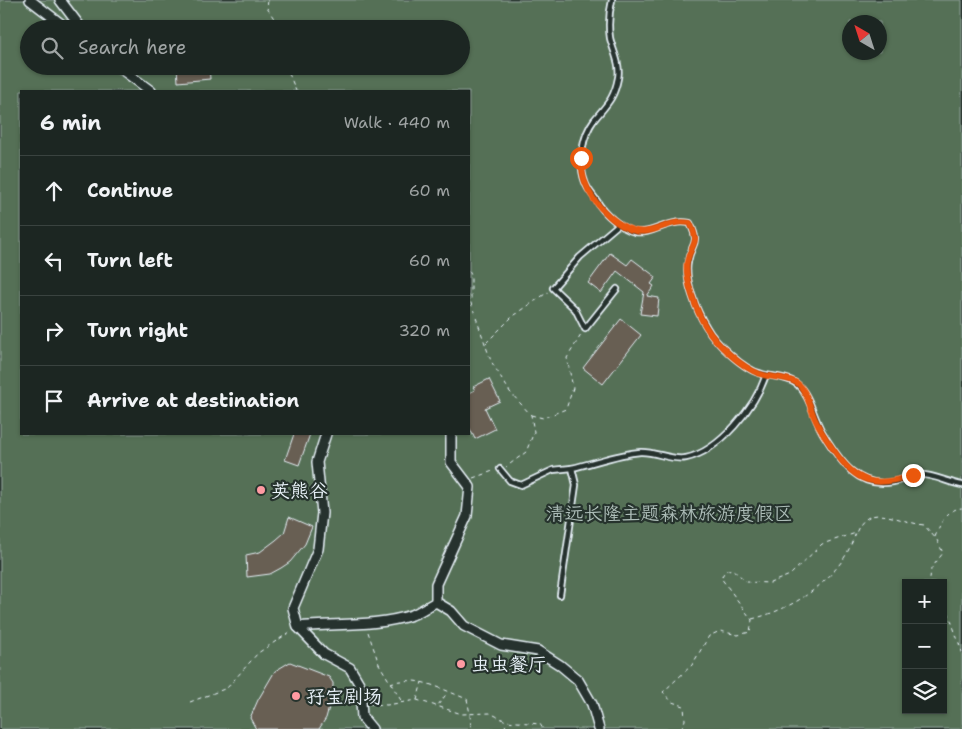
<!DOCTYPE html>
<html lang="en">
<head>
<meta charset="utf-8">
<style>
  body { margin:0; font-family:"Shantell Sans","LXGW WenKai TC",sans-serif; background:#29322f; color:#f1f3f6 }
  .controls { position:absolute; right:15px; bottom:15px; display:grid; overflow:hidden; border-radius:0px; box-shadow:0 1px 4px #0004 }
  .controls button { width:45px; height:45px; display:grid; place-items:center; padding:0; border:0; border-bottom:1px solid #3a4340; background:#1c2622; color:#f1f3f6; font:25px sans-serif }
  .compass { position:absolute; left:842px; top:15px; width:45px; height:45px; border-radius:50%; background:#1c2622; box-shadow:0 1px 4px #0004; rotate:321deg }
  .stop { position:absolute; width:15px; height:15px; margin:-11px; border:4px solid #ea580c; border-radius:50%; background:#fff }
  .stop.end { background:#ea580c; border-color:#fff; box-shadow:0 1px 5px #0008 }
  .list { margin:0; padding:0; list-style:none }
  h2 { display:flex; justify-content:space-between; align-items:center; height:65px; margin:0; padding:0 20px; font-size:21px }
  h2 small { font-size:16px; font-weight:400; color:#a0a5a5 }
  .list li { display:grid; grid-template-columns:32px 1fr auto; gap:15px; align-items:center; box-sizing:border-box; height:70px; padding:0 20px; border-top:1px solid #3a4340 }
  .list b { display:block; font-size:19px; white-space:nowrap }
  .list em { font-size:16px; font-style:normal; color:#a0a5a5 }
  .icon { flex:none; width:28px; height:28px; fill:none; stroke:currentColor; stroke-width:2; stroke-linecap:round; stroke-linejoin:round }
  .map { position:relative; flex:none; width:962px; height:729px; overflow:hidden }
  .search { position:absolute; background:#1c2622; box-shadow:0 1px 4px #0004; left:20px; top:20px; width:450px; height:55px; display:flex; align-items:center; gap:12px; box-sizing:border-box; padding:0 18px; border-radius:28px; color:#a0a5a5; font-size:19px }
  .panel { position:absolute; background:#1c2622; box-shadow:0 1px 4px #0004; left:20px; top:90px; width:450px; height:345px; border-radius:0px }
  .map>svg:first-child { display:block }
</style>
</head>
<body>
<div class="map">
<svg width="962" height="729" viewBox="0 0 962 729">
  <rect width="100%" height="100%" fill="#26332d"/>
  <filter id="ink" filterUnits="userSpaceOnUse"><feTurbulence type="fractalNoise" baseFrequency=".02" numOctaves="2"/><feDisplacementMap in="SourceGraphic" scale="10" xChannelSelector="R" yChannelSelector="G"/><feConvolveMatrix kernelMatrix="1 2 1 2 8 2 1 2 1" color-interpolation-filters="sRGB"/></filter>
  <g filter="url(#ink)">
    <path fill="#557057" stroke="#9eb0a8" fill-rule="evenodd" d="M0,0H962V729H0ZM850,22H880V52H850ZM29,29H461V66H29ZM21,91H469V434H21ZM906,583H943V710H906Z"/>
    <g fill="#685e53" stroke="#e8f1f8">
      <polygon points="177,66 209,66 210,79 178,82"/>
      <polygon points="610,253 627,265 632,259 656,277 651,284 654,286 647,296 659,298 657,316 640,314 644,292 617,271 601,293 588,283"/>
      <polygon points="621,319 641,335 603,384 583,368"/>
      <polygon points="489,379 500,401 485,408 495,429 475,439 469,427 469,393 475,390 473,387"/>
      <polygon points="294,434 310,434 299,465 285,460"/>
      <polygon points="289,517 312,527 305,544 290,562 281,568 270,574 247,577 246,555 260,552 276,540 284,533"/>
      <polygon points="290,662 329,677 333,683 333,693 326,718 319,729 256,729 250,718 258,700 275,671"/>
    </g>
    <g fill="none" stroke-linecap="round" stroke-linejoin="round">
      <defs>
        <g id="lane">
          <path d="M612,0C609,13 608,25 610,38C613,51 621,64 618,78C614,99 607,104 594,120C582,136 578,163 585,182C587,189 593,195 597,201C603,212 621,229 635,232C654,235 666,219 690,223C701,246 691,242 688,262C684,279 697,312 706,326C715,343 744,370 762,374C773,377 790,377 798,385C811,397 814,420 824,435C840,461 858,489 893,482C900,481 907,476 914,475C931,473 946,482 962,485"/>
          <polyline points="617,289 585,329 575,309 553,288 580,257 619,224"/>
          <polyline points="500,469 510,481 521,485 553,470 572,468"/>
          <path d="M560,595L576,485L572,468C594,463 618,454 640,452C655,451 671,461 686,458C720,451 755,407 766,375"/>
        </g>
        <g id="street">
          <polyline points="30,0 68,29"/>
          <polyline points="60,0 82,29"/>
          <polyline points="117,66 151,91"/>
          <polyline points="326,434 317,462 322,513 318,549 293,608 298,627 324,654 350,668 360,685 362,717 372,729"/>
          <polyline points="451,434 451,462 470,487 467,516 436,584 436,602 451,611 464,626 501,645 538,651 560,665 578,680 592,704 599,729"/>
          <path d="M298,627C336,623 375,627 412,615C420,612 428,606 436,602"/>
        </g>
      </defs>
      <use href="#lane" stroke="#e8f1f8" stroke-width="8"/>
      <use href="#street" stroke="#e8f1f8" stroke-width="12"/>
      <g stroke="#e8f1f8" stroke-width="1" stroke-dasharray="4 4" stroke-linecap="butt">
        <polyline points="268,0 267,8 281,29"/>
        <polyline points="286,66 296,91"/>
        <polyline points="469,271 471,275 471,303 491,361 510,392 531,415 534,432 526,452 506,467"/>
        <polyline points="486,343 512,317 548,292"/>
        <polyline points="531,415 543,418 566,409 573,388 567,358 581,335"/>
        <polyline points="473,478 493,471"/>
        <path d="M935,537C940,524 946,509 962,508"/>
        <polyline points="943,597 962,652"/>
        <path d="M752,619C788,610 820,591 842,561C848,553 852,542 856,533"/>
        <polyline points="368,632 379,664 402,702"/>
        <path d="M390,683C418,675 441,689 467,699L470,714L471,729"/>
        <polyline points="417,700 422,682"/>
        <polyline points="190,702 227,688 258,653 290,632"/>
        <polyline points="369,704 387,705 417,700 462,714 490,713 506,721 540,724 543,729"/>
        <polyline points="438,705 448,692"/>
        <polyline points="505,729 506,721"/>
        <path d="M681,729L685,720L684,706L672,702L663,692L692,665L709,636L720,631L738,635L750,632L752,620L721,578L725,571L732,569L747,582L770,583L790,575L822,544L856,533C869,500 897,522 924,525L937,540L943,553L931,569L930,579L932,583"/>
      </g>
      <use href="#lane" stroke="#26332d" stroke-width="4.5"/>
      <use href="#street" stroke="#26332d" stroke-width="9"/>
    </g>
  </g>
  <g fill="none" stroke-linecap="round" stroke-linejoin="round" filter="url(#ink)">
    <path stroke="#ea580c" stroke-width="6" d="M581,158C582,166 582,175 585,182C592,204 623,236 648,231C665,228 671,220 690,223C701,246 691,242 687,262C684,278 697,313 706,327C716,344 741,367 760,374C771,378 786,376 797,383C806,389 810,407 814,417C819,429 826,439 833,449C856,484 875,488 913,475"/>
  </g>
  <g fill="#ff9aa2" stroke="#26332d" stroke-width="2">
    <circle cx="261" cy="490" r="5"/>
    <circle cx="461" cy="664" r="5"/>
    <circle cx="296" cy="696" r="5"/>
  </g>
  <g text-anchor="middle" stroke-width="4.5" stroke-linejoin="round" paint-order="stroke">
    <g font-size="19" fill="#e8f1f8" stroke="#26332d" text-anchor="start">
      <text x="271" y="497">英熊谷</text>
      <text x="471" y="671">虫虫餐厅</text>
      <text x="306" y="703">孖宝剧场</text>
    </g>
    <g font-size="19" fill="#adbdb8" stroke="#26332d">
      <text x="669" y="520">清远长隆主题森林旅游度假区</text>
    </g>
  </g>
</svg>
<div class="controls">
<button>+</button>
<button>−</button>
<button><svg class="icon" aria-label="layers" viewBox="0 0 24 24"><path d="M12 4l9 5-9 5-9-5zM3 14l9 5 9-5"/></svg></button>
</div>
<svg class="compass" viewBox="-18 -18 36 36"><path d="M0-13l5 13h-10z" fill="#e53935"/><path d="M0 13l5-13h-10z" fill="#a0a5a5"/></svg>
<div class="stop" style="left:581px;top:158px"></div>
<div class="stop end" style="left:913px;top:475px"></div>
<div class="search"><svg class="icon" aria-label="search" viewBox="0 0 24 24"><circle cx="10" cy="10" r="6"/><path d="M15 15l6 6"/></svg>Search here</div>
<section class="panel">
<h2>6 min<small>Walk · 440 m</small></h2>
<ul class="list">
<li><svg class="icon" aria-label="ahead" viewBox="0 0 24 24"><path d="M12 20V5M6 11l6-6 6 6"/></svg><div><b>Continue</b></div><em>60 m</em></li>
<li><svg class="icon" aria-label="left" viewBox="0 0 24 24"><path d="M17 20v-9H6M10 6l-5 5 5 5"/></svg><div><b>Turn left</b></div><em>60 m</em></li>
<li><svg class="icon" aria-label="right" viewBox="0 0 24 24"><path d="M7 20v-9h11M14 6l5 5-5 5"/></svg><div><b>Turn right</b></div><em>320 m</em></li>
<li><svg class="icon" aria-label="arrive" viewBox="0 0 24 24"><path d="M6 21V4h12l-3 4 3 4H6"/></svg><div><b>Arrive at destination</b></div></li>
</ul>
</section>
</div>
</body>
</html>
